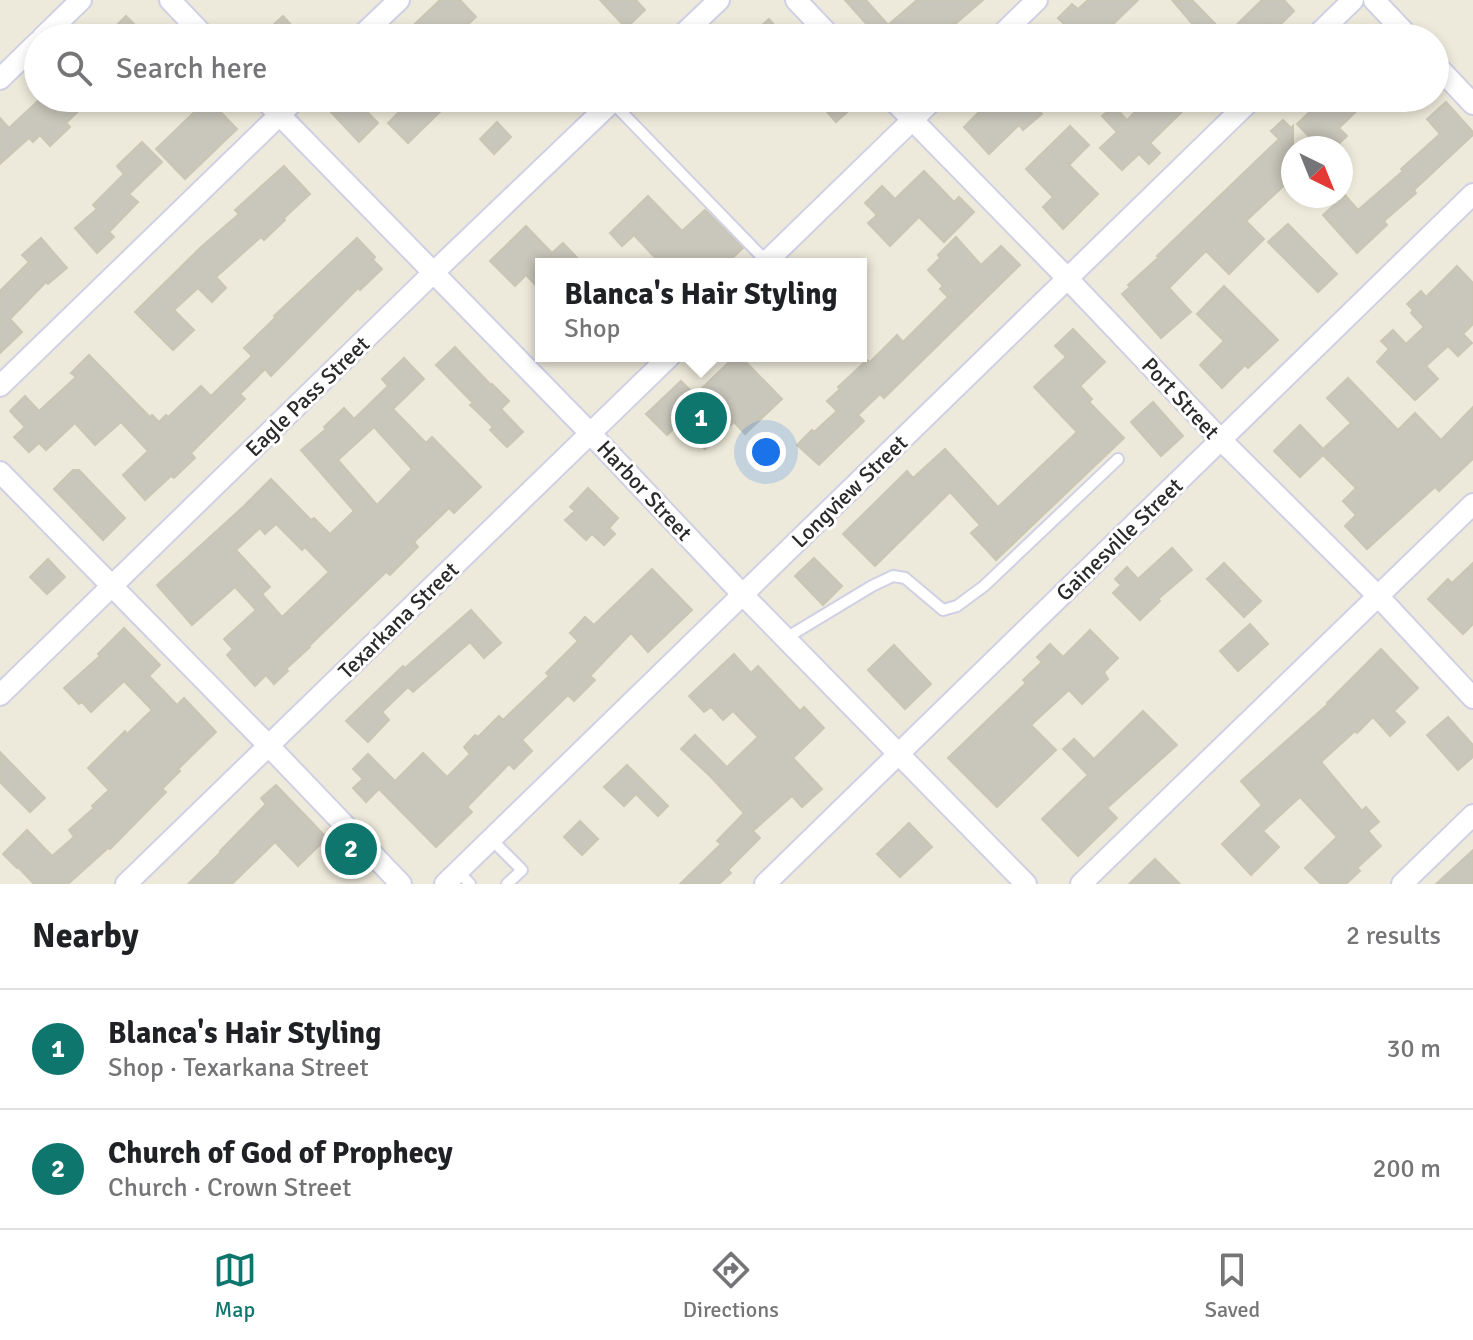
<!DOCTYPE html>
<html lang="en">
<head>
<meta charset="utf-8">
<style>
  body { margin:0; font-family:Signika,sans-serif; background:#f6f6f6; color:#202124 }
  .compass { position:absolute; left:1281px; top:136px; width:72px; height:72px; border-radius:50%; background:#fff; box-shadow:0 4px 12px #0003; rotate:137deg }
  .you { position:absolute; left:766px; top:452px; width:28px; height:28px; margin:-20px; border:6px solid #fff; border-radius:50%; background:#1a73e8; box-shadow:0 0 0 12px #1a73e833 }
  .badge { display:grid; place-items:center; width:52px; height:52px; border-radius:50%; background:#0f766e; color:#fff; font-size:26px; font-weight:700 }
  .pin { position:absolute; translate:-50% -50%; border:4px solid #fff; box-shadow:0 2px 8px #0006 }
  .popup { position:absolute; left:535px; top:258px; width:332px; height:104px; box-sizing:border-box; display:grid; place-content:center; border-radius:0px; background:#fff; filter:drop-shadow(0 2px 6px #0005); font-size:26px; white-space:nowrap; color:#757577 }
  .popup b { font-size:30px; color:#202124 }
  .popup::after { content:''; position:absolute; left:50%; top:100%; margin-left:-16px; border:16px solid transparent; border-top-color:#fff }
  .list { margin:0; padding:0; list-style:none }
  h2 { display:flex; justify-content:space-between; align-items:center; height:104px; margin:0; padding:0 32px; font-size:34px }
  h2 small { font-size:26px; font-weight:400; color:#757577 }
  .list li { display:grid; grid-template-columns:52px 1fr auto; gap:24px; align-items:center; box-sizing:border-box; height:120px; padding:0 32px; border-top:2px solid #e0e0e0 }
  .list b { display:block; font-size:30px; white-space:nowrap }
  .list p { margin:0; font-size:26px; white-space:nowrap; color:#757577 }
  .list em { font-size:26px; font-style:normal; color:#757577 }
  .icon { flex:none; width:44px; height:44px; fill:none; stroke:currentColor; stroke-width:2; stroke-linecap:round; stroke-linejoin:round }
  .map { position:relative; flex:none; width:1473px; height:884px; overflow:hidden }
  .search { position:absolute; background:#fff; box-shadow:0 4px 12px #0003; left:24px; right:24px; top:24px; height:88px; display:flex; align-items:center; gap:20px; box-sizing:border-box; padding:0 28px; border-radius:44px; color:#757577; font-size:30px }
  .sheet { height:344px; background:#fff }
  nav { display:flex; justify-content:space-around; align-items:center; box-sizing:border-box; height:112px; border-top:2px solid #e0e0e0; background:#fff; font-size:22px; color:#757577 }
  nav a { display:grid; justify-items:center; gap:4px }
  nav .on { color:#0f766e }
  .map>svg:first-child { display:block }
</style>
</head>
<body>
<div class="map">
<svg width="1473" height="884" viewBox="0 0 1473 884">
  <rect width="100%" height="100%" fill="#eeeadb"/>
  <g fill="#c9c6bb" stroke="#cac6b4" stroke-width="2" fill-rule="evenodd">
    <polygon points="440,0 460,0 476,17 466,26 478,38 400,38"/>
    <polygon points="600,0 636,0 645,10 626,28"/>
    <polygon points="845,0 866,0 888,25 917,0 983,0 939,38 874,38 877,36"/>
    <polygon points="1088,0 1138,0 1107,30 1104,26 1091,38 1078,38 1058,18 1072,4 1078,9"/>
    <polygon points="1172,0 1192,0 1226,35 1262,0 1284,0 1294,11 1276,29 1270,23 1254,38 1183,38 1195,27"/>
    <polygon points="126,16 148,38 104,38"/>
    <polygon points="283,16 303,38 259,38"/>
    <polygon points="769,19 786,38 747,38"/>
    <polygon points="41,98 92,98 66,123 70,127 50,146 40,135 33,142 29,138 0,164 0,118 9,128"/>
    <polygon points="344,98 354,98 378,123 359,142 330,111"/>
    <polygon points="413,98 454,98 408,143 388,123"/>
    <polygon points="815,98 863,98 836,122"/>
    <polygon points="1003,98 1027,98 1042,114 1023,130 1019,125 989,154 964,127 985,106 989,110"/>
    <polygon points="1149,98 1196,98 1150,143 1160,153 1149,164 1139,154 1122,170 1100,148 1117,132 1102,116 1114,106 1127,120"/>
    <polygon points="1324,98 1370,98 1339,128 1347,136 1334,148 1320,148 1297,124"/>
    <polygon points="208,99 237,129 185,179 156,149"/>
    <polygon points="1446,102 1473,132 1473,135 1414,190 1416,193 1384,221 1387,225 1357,253 1323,215 1345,195 1358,210 1403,171 1401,169 1440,134 1427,119"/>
    <polygon points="1283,120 1291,128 1293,126 1293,177 1246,221 1264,239 1229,274 1207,252 1205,252 1169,288 1191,312 1161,338 1122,294 1130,287 1128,285 1159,257 1157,256 1279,139 1271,131"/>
    <polygon points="497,122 511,137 494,154 480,139"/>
    <polygon points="1070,126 1089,145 1069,165 1098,194 1063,229 1043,207 1053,197 1026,169"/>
    <polygon points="142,142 162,162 129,194 138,202 109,232 114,237 97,253 75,228 97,209 93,205 124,174 117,166"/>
    <polygon points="284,166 310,194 284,218 285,220 264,240 261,237 216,277 226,288 212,302 198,288 174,310 194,330 173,350 135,312 200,248 239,214 235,210"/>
    <polygon points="924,171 954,202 959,197 974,212 944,242 919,217 890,246 868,223 877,215 865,203 882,186 895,199"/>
    <polygon points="648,196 682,231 705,210 743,248 726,264 661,264 634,235 622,246 610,233"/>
    <polygon points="1288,224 1337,274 1318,292 1268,242"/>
    <polygon points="526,226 552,253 563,243 583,264 541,264 541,291 526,275 515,286 490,261"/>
    <polygon points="956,237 981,265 1001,246 1020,265 884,398 880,394 858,415 864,421 819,465 797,445 812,430 814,432 837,411 827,401 840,389 838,387 867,360 870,362 897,335 903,342 948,297 940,289 943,286 928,270 940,258 938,255"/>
    <polygon points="41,238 67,268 48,284 46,282 10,319 22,332 0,353 0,291 29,262 22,255"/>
    <polygon points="357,238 375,257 373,260 382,269 360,290 358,288 271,376 265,369 240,394 245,399 191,453 195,458 174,478 171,476 145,500 123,475 148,451 121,422 95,445 75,423 46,450 39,443 29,452 14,437 25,427 10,411 25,396 39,411 76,377 71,373 89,355 150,417 152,415 159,422 166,415 168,417 201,386 211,396 252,356 244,348 275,318 274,316"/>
    <polygon points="1457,266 1473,283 1473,324 1463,334 1472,343 1458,356 1448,346 1426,366 1438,379 1415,400 1377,362 1389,349 1381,341 1393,330 1406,344 1424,327 1411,313 1413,310 1407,304 1421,291 1426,297"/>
    <polygon points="1224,286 1278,340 1248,368 1245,365 1222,388 1200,365 1224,341 1197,314"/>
    <polygon points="1073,329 1105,362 1080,386 1092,399 1089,402 1124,438 996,560 971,533 980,525 950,492 875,566 843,534 907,471 913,478 945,449 998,507 1077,432 1034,387 1066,357 1055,346"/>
    <polygon points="455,347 491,385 492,384 509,401 501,409 523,432 507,447 490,430 493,427 470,405 473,403 436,365"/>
    <polygon points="735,356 740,356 782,399 745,434 734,422 705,449 680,423 667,435 646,414 681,381 695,395"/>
    <path d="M404,358L424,379L393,409L426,443L432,437L481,487L454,513L449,508L414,542L418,547L390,575L386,572L309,646L310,647L286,669L288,671L274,684L266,675L255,686L227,655L233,649L224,639L256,610L235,587L192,625L157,585L244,506L271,479L311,520L314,518L330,534L354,511L301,450L326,429L324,427L344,408L354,419L388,386L382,379ZM374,427L412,469L377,505L338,460ZM276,524L302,550L305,547L329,572L282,617L262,594L270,587L236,550L260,528L265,534Z"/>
    <polygon points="1348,378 1398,430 1415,413 1441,440 1473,407 1473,459 1439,491 1435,487 1367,549 1345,526 1356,515 1343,501 1356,488 1323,455 1300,477 1274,451 1300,425 1323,449 1351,423 1327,398"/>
    <polygon points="1153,402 1183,436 1161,456 1131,422"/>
    <polygon points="73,470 79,470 125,518 103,540 54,489"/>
    <polygon points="588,488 618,518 609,528 615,534 604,545 592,534 586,540 565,520 575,511 570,507"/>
    <polygon points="1172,548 1192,570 1158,599 1160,601 1140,620 1113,593 1121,585 1115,579 1127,567 1138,579"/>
    <polygon points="814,558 842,586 823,605 795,576"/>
    <polygon points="48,559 65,577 47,594 30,577"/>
    <polygon points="1224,563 1261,601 1244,617 1207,579"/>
    <polygon points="1473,563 1473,624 1463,634 1428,599 1448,579 1452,583"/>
    <polygon points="652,569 692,610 648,652 631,633 590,676 595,680 574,701 568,695 522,740 532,751 514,769 509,764 467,807 472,812 436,847 379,789 366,802 353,788 363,779 353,769 368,754 395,781 423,753 447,777 470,754 464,747 475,735 478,737 499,716 503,720 549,676 546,673 578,641 570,633 585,617 594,625"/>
    <polygon points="471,610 501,643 484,658 470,642 413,692 408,687 382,712 389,720 368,742 346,721 403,666 405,668"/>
    <polygon points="1250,624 1268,644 1238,671 1220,651"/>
    <polygon points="124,628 160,665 149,676 177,705 184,698 216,732 178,769 180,771 162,789 166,792 110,849 108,848 68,884 34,884 18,867 17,868 3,854 27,830 52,856 74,837 69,830 94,808 92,806 109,790 88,768 125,731 127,734 152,710 124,681 91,712 82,702 79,704 64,688 100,656 98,654"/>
    <polygon points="1090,630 1118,658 1104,672 1108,679 1082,704 1069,690 1031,725 1056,750 997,807 948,758 1026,683 1023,680 1042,662 1037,657 1050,644 1063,657"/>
    <polygon points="894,645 931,684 905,709 868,670"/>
    <polygon points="1381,649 1418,688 1394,711 1405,722 1390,736 1373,717 1357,733 1355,731 1321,762 1362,811 1366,807 1379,822 1368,831 1381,846 1357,868 1360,871 1346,884 1321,884 1305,868 1337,837 1300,797 1263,831 1279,847 1251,875 1222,844 1262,805 1241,781 1328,704 1327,703"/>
    <polygon points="734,654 751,673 758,666 800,711 804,707 824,728 793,758 822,789 802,807 792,796 753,831 760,838 728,870 731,873 719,884 680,884 721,844 717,841 744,813 711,777 681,749 695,735 727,767 758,737 733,711 723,720 711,707 704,712 689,696"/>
    <polygon points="1143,711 1177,745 1107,808 1117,818 1078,856 1042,819 1088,775 1063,749 1074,739 1094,759"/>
    <polygon points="1448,717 1473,745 1473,757 1458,770 1427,735"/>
    <polygon points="0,752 45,798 30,812 0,782"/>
    <polygon points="627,765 668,806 658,816 636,794 624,806 604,787"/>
    <polygon points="276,785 327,838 298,866 275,842 232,884 188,884 221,852 220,851 266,804 261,798"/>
    <polygon points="580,821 598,839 582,855 564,837"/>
    <polygon points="909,823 932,847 900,877 877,854"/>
    <polygon points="1473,850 1473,884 1436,884"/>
    <polygon points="1155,859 1180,884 1129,884"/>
  </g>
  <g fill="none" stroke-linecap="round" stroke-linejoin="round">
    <defs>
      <g id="service">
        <polyline points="612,102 767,262"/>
        <polyline points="786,638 872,586 893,576 905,578 943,610 957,606 984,586 1118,459"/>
        <polyline points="491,839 522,870 507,884"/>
        <polyline points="458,871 470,884"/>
      </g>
      <g id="minor">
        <polyline points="170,0 206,38"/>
        <polyline points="796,0 832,38"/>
        <polyline points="1374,0 1410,38"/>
        <polyline points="42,38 81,0"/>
        <polyline points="359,38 399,0"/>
        <polyline points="679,38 719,0"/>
        <polyline points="998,38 1037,0"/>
        <polyline points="1314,38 1353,0"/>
        <polyline points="1435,64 1473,104"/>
        <polyline points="0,79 38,42"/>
        <polyline points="263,98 590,433 743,595 1026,884"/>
        <polyline points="891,98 1067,278 1221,440 1379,597 1473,698"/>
        <polyline points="764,264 935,98"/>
        <polyline points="0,386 297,98"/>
        <polyline points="0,472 268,745 401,884"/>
        <polyline points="0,695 433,273 616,98"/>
        <polyline points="126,884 670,356"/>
        <polyline points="445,884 1253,98"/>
        <polyline points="765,884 1473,194"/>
        <polyline points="1081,884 1473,504"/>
        <polyline points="1402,884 1473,815"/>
      </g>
    </defs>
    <use href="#service" stroke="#d0d0e5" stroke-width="14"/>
    <use href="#minor" stroke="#d0d0e5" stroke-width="24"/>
    <use href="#service" stroke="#fff" stroke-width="10"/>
    <use href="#minor" stroke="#fff" stroke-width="20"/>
  </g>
  <g text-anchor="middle" stroke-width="6" stroke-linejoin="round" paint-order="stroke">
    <g font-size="22" fill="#2a2a2a" stroke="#fff">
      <text transform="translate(307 396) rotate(-44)" y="8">Eagle Pass Street</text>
      <text transform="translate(1181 398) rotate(47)" y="8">Port Street</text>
      <text transform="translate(645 490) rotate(47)" y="8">Harbor Street</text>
      <text transform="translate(849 491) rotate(-44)" y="8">Longview Street</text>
      <text transform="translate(1119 539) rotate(-44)" y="8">Gainesville Street</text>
      <text transform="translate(398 620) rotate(-44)" y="8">Texarkana Street</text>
    </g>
  </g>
</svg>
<svg class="compass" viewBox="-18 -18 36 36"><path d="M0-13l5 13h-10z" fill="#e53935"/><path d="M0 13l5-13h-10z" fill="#757577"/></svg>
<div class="you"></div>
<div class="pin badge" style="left:701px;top:418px">1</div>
<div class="popup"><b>Blanca's Hair Styling</b>Shop</div>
<div class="pin badge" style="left:351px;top:849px">2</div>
<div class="search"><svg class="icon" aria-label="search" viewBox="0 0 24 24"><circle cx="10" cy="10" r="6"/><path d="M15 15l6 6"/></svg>Search here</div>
</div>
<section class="sheet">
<h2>Nearby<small>2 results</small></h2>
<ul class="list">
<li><span class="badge">1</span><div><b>Blanca's Hair Styling</b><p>Shop · Texarkana Street</p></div><em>30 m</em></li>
<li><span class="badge">2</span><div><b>Church of God of Prophecy</b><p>Church · Crown Street</p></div><em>200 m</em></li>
</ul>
</section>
<nav>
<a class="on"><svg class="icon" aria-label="map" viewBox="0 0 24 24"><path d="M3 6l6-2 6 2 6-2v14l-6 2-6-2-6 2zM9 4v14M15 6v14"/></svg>Map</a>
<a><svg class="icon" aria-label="directions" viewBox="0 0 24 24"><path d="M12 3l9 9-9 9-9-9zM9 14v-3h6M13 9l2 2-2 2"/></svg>Directions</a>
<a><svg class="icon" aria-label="saved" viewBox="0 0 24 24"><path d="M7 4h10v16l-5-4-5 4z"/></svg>Saved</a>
</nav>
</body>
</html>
